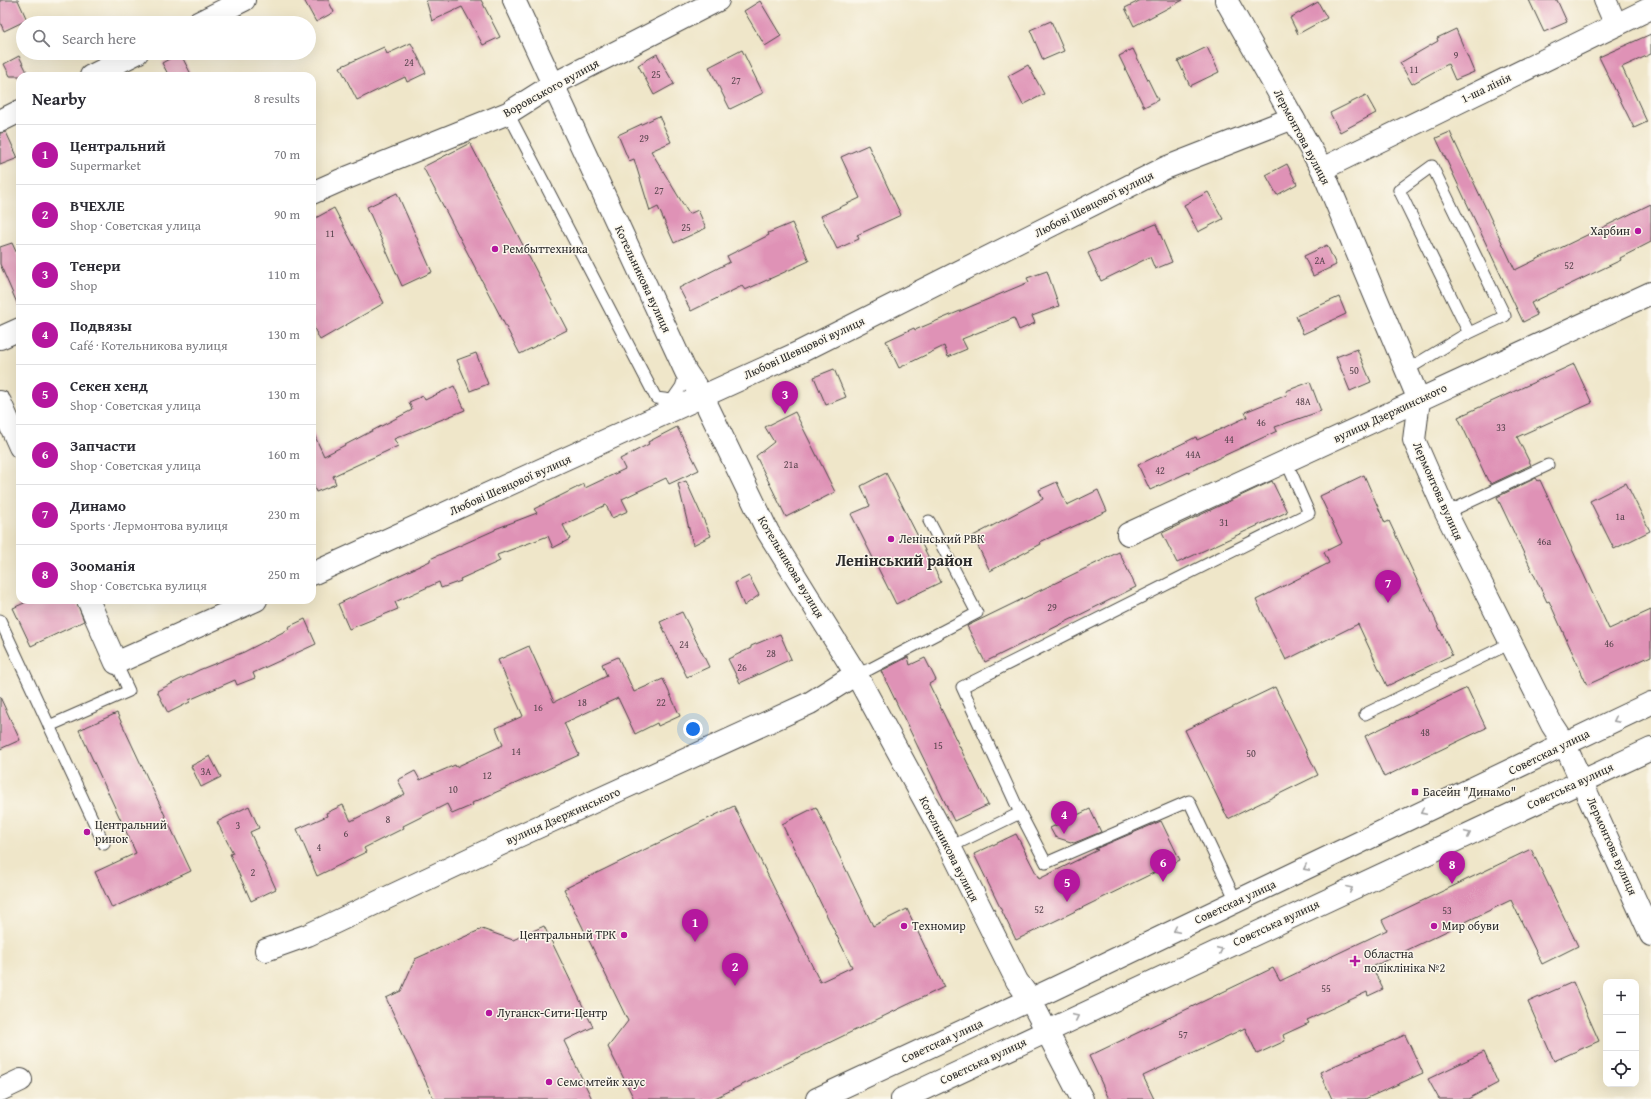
<!DOCTYPE html>
<html lang="en">
<head>
<meta charset="utf-8">
<style>
  body { margin:0; font-family:"Gentium Book Plus",serif; background:#f7f7f7; color:#2b2b33 }
  .controls { position:absolute; right:12px; bottom:12px; display:grid; overflow:hidden; border-radius:8px; box-shadow:0 4px 16px #0002 }
  .controls button { width:36px; height:36px; display:grid; place-items:center; padding:0; border:0; border-bottom:1px solid #e1e1e2; background:#fff; color:#2b2b33; font:20px sans-serif }
  .you { position:absolute; left:693px; top:729px; width:14px; height:14px; margin:-10px; border:3px solid #fff; border-radius:50%; background:#1a73e8; box-shadow:0 0 0 6px #1a73e833 }
  .badge { display:grid; place-items:center; width:26px; height:26px; border-radius:50%; background:#b5179e; color:#fff; font-size:13px; font-weight:700 }
  .pin { position:absolute; translate:-50% -33px; filter:drop-shadow(0 1px 2px #0008) }
  .pin::after { content:''; position:absolute; top:21px; width:14px; height:12px; background:inherit; clip-path:polygon(0 0,100% 0,50% 100%) }
  .list { margin:0; padding:0; list-style:none }
  h2 { display:flex; justify-content:space-between; align-items:center; height:52px; margin:0; padding:0 16px; font-size:17px }
  h2 small { font-size:13px; font-weight:400; color:#7c7c81 }
  .list li { display:grid; grid-template-columns:26px 1fr auto; gap:12px; align-items:center; box-sizing:border-box; height:60px; padding:0 16px; border-top:1px solid #e1e1e2 }
  .list b { display:block; font-size:15px; white-space:nowrap }
  .list p { margin:0; font-size:13px; white-space:nowrap; color:#7c7c81 }
  .list em { font-size:13px; font-style:normal; color:#7c7c81 }
  .icon { flex:none; width:22px; height:22px; fill:none; stroke:currentColor; stroke-width:2; stroke-linecap:round; stroke-linejoin:round }
  .map { position:relative; flex:none; width:1651px; height:1099px; overflow:hidden }
  .search { position:absolute; background:#fff; box-shadow:0 4px 16px #0002; left:16px; top:16px; width:300px; height:44px; display:flex; align-items:center; gap:10px; box-sizing:border-box; padding:0 14px; border-radius:22px; color:#7c7c81; font-size:15px }
  .panel { position:absolute; background:#fff; box-shadow:0 4px 16px #0002; left:16px; top:72px; width:300px; height:532px; border-radius:12px }
  .map>svg:first-child { display:block }
</style>
</head>
<body>
<div class="map">
<svg width="1651" height="1099" viewBox="0 0 1651 1099">
  <rect width="100%" height="100%" fill="#fbf7ec"/>
  <filter id="ink" filterUnits="userSpaceOnUse"><feTurbulence type="fractalNoise" baseFrequency=".025" numOctaves="2"/><feDisplacementMap in="SourceGraphic" scale="8" xChannelSelector="R" yChannelSelector="G"/><feConvolveMatrix kernelMatrix="1 2 1 2 8 2 1 2 1" color-interpolation-filters="sRGB"/></filter>
  <filter id="wash" filterUnits="userSpaceOnUse"><feTurbulence type="fractalNoise" baseFrequency=".012" numOctaves="4" result="noise"/><feDisplacementMap in="SourceGraphic" scale="16" xChannelSelector="R" yChannelSelector="G"/><feGaussianBlur stdDeviation="0.9" result="paint"/><feColorMatrix in="noise" values="0 0 0 0 0 0 0 0 0 0 0 0 0 0 0 0 0 1.4 0 .05"/><feComposite in="paint" operator="in"/></filter>
  <g filter="url(#wash)">
    <rect width="100%" height="100%" fill="#efe6c9"/>
    <g id="blocks">
      <g fill="#df92b6">
        <polygon points="0,0 18,0 27,20 4,31 0,22"/>
        <polygon points="304,0 328,0 334,12 316,22"/>
        <polygon points="426,0 481,0 500,37 483,45 462,7 432,21"/>
        <polygon points="1141,0 1183,0 1134,26 1125,8"/>
        <polygon points="1529,0 1557,0 1567,22 1544,32"/>
        <polygon points="760,1 781,36 765,46 744,11"/>
        <polygon points="1318,2 1327,18 1298,34 1290,18"/>
        <polygon points="1051,21 1064,51 1043,60 1030,30"/>
        <polygon points="1456,29 1474,72 1455,80 1448,64 1412,84 1400,63 1438,41 1437,38"/>
        <polygon points="1651,34 1651,54 1622,67 1647,122 1634,128 1599,57"/>
        <polygon points="411,43 426,73 407,82 405,77 357,100 340,67 384,47 387,54"/>
        <polygon points="1207,47 1219,72 1190,86 1178,61"/>
        <polygon points="1133,49 1158,100 1144,107 1119,56"/>
        <polygon points="742,50 763,93 730,109 709,67"/>
        <polygon points="180,53 192,76 169,76 162,63"/>
        <polygon points="657,54 674,84 654,95 638,65"/>
        <polygon points="19,56 29,76 10,76 4,64"/>
        <polygon points="1028,65 1044,94 1023,105 1008,76"/>
        <polygon points="1366,95 1376,113 1340,132 1330,113"/>
        <polygon points="659,116 671,142 651,151 689,214 698,210 706,228 674,243 658,207 650,211 634,159 629,161 618,135"/>
        <polygon points="6,132 18,158 0,165 0,133"/>
        <polygon points="1450,132 1515,270 1651,204 1651,242 1620,258 1621,260 1531,303 1537,315 1523,322 1436,138"/>
        <polygon points="470,143 567,330 520,354 423,167"/>
        <polygon points="868,145 901,215 857,235 859,239 837,249 821,216 860,198 841,157"/>
        <polygon points="1287,164 1297,184 1277,195 1266,175"/>
        <polygon points="1208,192 1223,219 1198,232 1184,205"/>
        <polygon points="397,193 432,272 402,286 367,207"/>
        <polygon points="334,208 384,303 320,340 312,324 312,220"/>
        <polygon points="792,223 809,261 745,290 742,286 691,311 679,288 730,262 727,256 769,235 768,233"/>
        <polygon points="1156,224 1172,262 1155,269 1150,257 1101,281 1088,253"/>
        <polygon points="12,243 20,260 20,310 0,264 0,247"/>
        <polygon points="1327,245 1336,265 1313,276 1304,256"/>
        <polygon points="1047,271 1059,306 1032,316 1035,323 1019,330 1014,318 962,339 967,349 948,357 944,346 899,368 886,341 914,328 915,330 1029,282 1027,278"/>
        <polygon points="1339,297 1346,314 1303,334 1296,316"/>
        <polygon points="1357,349 1371,382 1350,391 1336,357"/>
        <polygon points="476,353 488,384 470,391 457,360"/>
        <polygon points="1574,364 1592,403 1517,437 1531,465 1491,484 1489,481 1488,481 1458,417"/>
        <polygon points="834,369 846,397 826,405 814,377"/>
        <polygon points="1310,382 1321,411 1275,427 1277,431 1150,490 1138,465 1196,437 1197,440 1247,417 1245,412 1287,395 1286,391"/>
        <polygon points="454,386 465,410 394,439 398,446 333,476 336,484 316,492 312,482 312,430 324,456 412,410 409,402 423,396 425,400"/>
        <polygon points="795,412 835,492 786,517 756,456 774,442 765,427"/>
        <polygon points="677,427 699,470 669,484 666,478 622,499 628,511 612,518 606,505 563,525 570,539 553,548 548,536 497,555 500,561 460,579 461,581 441,588 439,582 395,602 398,609 349,629 338,604 430,561 430,559 495,530 495,529 537,513 534,509 584,484 585,488 625,469 620,459 649,444 648,442"/>
        <polygon points="886,473 941,582 896,604 851,514 870,506 861,486"/>
        <polygon points="1364,475 1385,523 1389,521 1452,655 1387,686 1358,624 1286,660 1256,600 1329,563 1324,552 1342,543 1320,496"/>
        <polygon points="1536,478 1538,481 1540,480 1609,629 1651,610 1651,656 1587,685 1549,601 1547,602 1497,497"/>
        <polygon points="686,481 711,536 693,545 678,484"/>
        <polygon points="1272,481 1287,512 1177,563 1162,533"/>
        <polygon points="1057,482 1067,505 1098,490 1107,511 1040,542 1041,544 990,571 973,536 1043,499 1039,490"/>
        <polygon points="1626,483 1650,531 1614,549 1590,501"/>
        <polygon points="1119,552 1136,587 985,662 967,626"/>
        <polygon points="749,576 759,595 744,606 735,583"/>
        <polygon points="31,600 76,600 84,621 31,646 13,608"/>
        <polygon points="682,612 709,667 687,677 660,622"/>
        <polygon points="305,619 316,644 253,673 255,678 237,685 235,680 189,700 190,702 168,713 157,691 199,670 244,652 289,629 288,627"/>
        <polygon points="780,634 791,659 740,683 728,659 751,648 751,646"/>
        <polygon points="529,646 554,702 607,676 602,664 618,657 634,692 663,679 680,716 658,726 657,723 635,734 618,698 564,723 579,755 472,803 473,805 452,814 447,804 403,826 404,828 364,848 366,852 317,876 297,829 327,816 326,813 343,805 351,821 405,794 398,780 415,771 420,780 455,765 456,767 503,745 496,728 523,716 498,660"/>
        <polygon points="908,657 910,665 925,658 936,680 929,684 988,805 954,821 881,671"/>
        <polygon points="1275,687 1318,775 1228,819 1185,730"/>
        <polygon points="1467,688 1486,728 1384,777 1365,736"/>
        <polygon points="0,697 20,740 0,749"/>
        <polygon points="117,713 191,871 112,908 95,872 136,853 79,730"/>
        <polygon points="210,756 221,777 201,787 191,766"/>
        <polygon points="249,806 259,828 250,832 276,889 251,901 230,854 233,853 217,822"/>
        <polygon points="734,806 820,982 852,967 782,824 816,807 873,926 907,909 944,987 713,1099 634,1099 608,1047 628,1021 564,889"/>
        <polygon points="1090,809 1101,832 1074,843 1055,837 1050,828"/>
        <polygon points="1161,821 1180,860 1016,940 974,854 1016,834 1039,879 1098,850 1095,849"/>
        <polygon points="1531,849 1578,946 1542,964 1511,900 1372,967 1383,989 1368,996 1367,992 1307,1020 1309,1023 1283,1035 1285,1041 1257,1054 1245,1028 1143,1076 1154,1099 1109,1099 1089,1056 1273,968 1280,981 1387,930 1382,920"/>
        <polygon points="544,926 593,1027 564,1041 592,1099 434,1099 386,998 401,991 415,959 482,929 513,940"/>
        <polygon points="1573,982 1599,1041 1554,1061 1528,1002"/>
        <polygon points="1405,1035 1423,1073 1365,1099 1332,1099 1320,1072"/>
        <polygon points="1484,1052 1498,1083 1468,1099 1439,1099 1428,1079"/>
      </g>
    </g>
  </g>
  <g filter="url(#ink)">
    <use href="#blocks" fill-opacity="0" stroke="#484743" stroke-width="1"/>
    <g fill="none" stroke-linecap="round" stroke-linejoin="round">
      <defs>
        <g id="service">
          <polyline points="508,113 656,398 672,400 681,387 686,372"/>
          <polyline points="1405,371 1461,337 1505,316 1432,166 1399,190 1469,333"/>
          <polyline points="1446,513 1548,465"/>
          <polyline points="0,620 104,844"/>
          <polyline points="856,674 870,669 977,613 929,521"/>
          <polyline points="1365,714 1511,643"/>
          <polyline points="49,726 129,691 116,663"/>
          <polyline points="950,847 1020,813"/>
          <polyline points="1236,901 1189,801 1046,863 1020,813 962,687 1309,513 1286,461"/>
        </g>
        <g id="minor">
          <polyline points="514,0 686,372 703,397 768,532 856,674 950,847 1017,981 1030,999 1082,1099"/>
          <polyline points="1226,0 1322,169 1419,400 1414,440 1446,513 1552,725 1565,745"/>
          <polyline points="1605,0 1616,25"/>
          <polyline points="198,23 244,0"/>
          <polyline points="91,76 137,53"/>
          <polyline points="0,121 20,111"/>
          <polyline points="1322,169 1651,8"/>
          <polyline points="312,193 339,181 508,113 554,84 718,0"/>
          <polyline points="0,338 20,329"/>
          <polyline points="0,402 20,447"/>
          <polyline points="1128,534 1651,293"/>
          <polyline points="312,574 800,352 1165,168 1293,118"/>
          <polyline points="88,600 116,663 256,600"/>
          <polyline points="266,950 308,935 514,838 810,703 856,674"/>
          <polyline points="0,1090 21,1080"/>
        </g>
        <polyline id="tertiary" points="1565,745 1651,935"/>
        <g id="primary">
          <polyline points="817,1099 1051,990 1651,703"/>
          <polyline points="902,1099 1651,749"/>
        </g>
      </defs>
      <use href="#service" stroke="#484743" stroke-width="13"/>
      <use href="#minor" stroke="#484743" stroke-width="24"/>
      <use href="#tertiary" stroke="#484743" stroke-width="24"/>
      <use href="#primary" stroke="#484743" stroke-width="24"/>
      <use href="#service" stroke="#fff" stroke-width="11"/>
      <use href="#minor" stroke="#fff" stroke-width="22"/>
      <use href="#tertiary" stroke="#fff" stroke-width="22"/>
      <use href="#primary" stroke="#fff" stroke-width="22"/>
    </g>
    <defs><path id="oneway-chevron" d="M-2-3.5L2.5 0L-2 3.5" fill="none" stroke-width="1.6" stroke-linecap="round" stroke-linejoin="round"/></defs>
    <g stroke="#a0a0a0">
      <use href="#oneway-chevron" transform="translate(1616 720) rotate(154)"/>
      <use href="#oneway-chevron" transform="translate(1423 812) rotate(154)"/>
      <use href="#oneway-chevron" transform="translate(1468 834) rotate(-25)"/>
      <use href="#oneway-chevron" transform="translate(1306 868) rotate(154)"/>
      <use href="#oneway-chevron" transform="translate(1350 889) rotate(-25)"/>
      <use href="#oneway-chevron" transform="translate(1176 930) rotate(154)"/>
      <use href="#oneway-chevron" transform="translate(1220 950) rotate(-25)"/>
      <use href="#oneway-chevron" transform="translate(1076 1017) rotate(-25)"/>
    </g>
  </g>
  <g fill="#b5179e" stroke="#fbf7ec" stroke-width="1.5">
    <circle cx="1638" cy="231" r="4"/>
    <circle cx="495" cy="249" r="4"/>
    <circle cx="891" cy="539" r="4"/>
    <rect x="1411" y="788" width="8" height="8" rx="2"/>
    <circle cx="87" cy="832" r="4"/>
    <circle cx="904" cy="926" r="4"/>
    <circle cx="1434" cy="926" r="4"/>
    <circle cx="624" cy="935" r="4"/>
    <path d="M1353 955h4v4h4v4h-4v4h-4v-4h-4v-4h4z"/>
    <circle cx="489" cy="1013" r="4"/>
    <circle cx="549" cy="1082" r="4"/>
  </g>
  <g text-anchor="middle" stroke-width="3" stroke-linejoin="round" paint-order="stroke">
    <g font-size="10" fill="#58454e">
      <text x="1456" y="59">9</text>
      <text x="409" y="66">24</text>
      <text x="1414" y="73">11</text>
      <text x="656" y="78">25</text>
      <text x="736" y="84">27</text>
      <text x="644" y="142">29</text>
      <text x="659" y="194">27</text>
      <text x="686" y="231">25</text>
      <text x="330" y="237">11</text>
      <text x="1320" y="264">2А</text>
      <text x="1569" y="269">52</text>
      <text x="1354" y="374">50</text>
      <text x="1303" y="405">48А</text>
      <text x="1261" y="426">46</text>
      <text x="1501" y="431">33</text>
      <text x="1229" y="443">44</text>
      <text x="1193" y="458">44А</text>
      <text x="791" y="468">21а</text>
      <text x="1160" y="474">42</text>
      <text x="1620" y="520">1а</text>
      <text x="1224" y="526">31</text>
      <text x="1544" y="545">46а</text>
      <text x="1052" y="611">29</text>
      <text x="1609" y="647">46</text>
      <text x="684" y="648">24</text>
      <text x="771" y="657">28</text>
      <text x="742" y="671">26</text>
      <text x="582" y="706">18</text>
      <text x="661" y="706">22</text>
      <text x="538" y="711">16</text>
      <text x="1425" y="736">48</text>
      <text x="938" y="749">15</text>
      <text x="516" y="755">14</text>
      <text x="1251" y="757">50</text>
      <text x="206" y="775">3А</text>
      <text x="487" y="779">12</text>
      <text x="453" y="793">10</text>
      <text x="388" y="823">8</text>
      <text x="238" y="829">3</text>
      <text x="346" y="837">6</text>
      <text x="319" y="851">4</text>
      <text x="253" y="876">2</text>
      <text x="1039" y="913">52</text>
      <text x="1447" y="914">53</text>
      <text x="1326" y="992">55</text>
      <text x="1183" y="1038">57</text>
    </g>
    <g font-size="12" fill="#2b2b2b" stroke="#fbf7ec">
      <text transform="translate(551 88) rotate(-29)" y="4">Воровського вулиця</text>
      <text transform="translate(1486 88) rotate(-26)" y="4">1-ша лінія</text>
      <text transform="translate(1302 137) rotate(62)" y="4">Лермонтова вулиця</text>
      <text transform="translate(1094 204) rotate(-27)" y="4">Любові Шевцової вулиця</text>
      <text transform="translate(643 279) rotate(65)" y="4">Котельникова вулиця</text>
      <text transform="translate(804 348) rotate(-25)" y="4">Любові Шевцової вулиця</text>
      <text transform="translate(1390 413) rotate(-25)" y="4">вулиця Дзержинського</text>
      <text transform="translate(510 485) rotate(-24)" y="4">Любові Шевцової вулиця</text>
      <text transform="translate(1438 491) rotate(66)" y="4">Лермонтова вулиця</text>
      <text transform="translate(791 567) rotate(59)" y="4">Котельникова вулиця</text>
      <text transform="translate(1549 752) rotate(-26)" y="4">Советская улица</text>
      <text transform="translate(1570 786) rotate(-25)" y="4">Совєтська вулиця</text>
      <text transform="translate(563 816) rotate(-24)" y="4">вулиця Дзержинського</text>
      <text transform="translate(1612 846) rotate(66)" y="4">Лермонтова вулиця</text>
      <text transform="translate(949 849) rotate(63)" y="4">Котельникова вулиця</text>
      <text transform="translate(1235 902) rotate(-25)" y="4">Советская улица</text>
      <text transform="translate(1276 923) rotate(-25)" y="4">Совєтська вулиця</text>
      <text transform="translate(942 1041) rotate(-25)" y="4">Советская улица</text>
      <text transform="translate(983 1061) rotate(-25)" y="4">Совєтська вулиця</text>
    </g>
    <g font-size="12" fill="#2b2b2b" stroke="#fbf7ec" text-anchor="start">
      <text x="1630" y="235" text-anchor="end">Харбин</text>
      <text x="503" y="253">Рембыттехника</text>
      <text x="899" y="543">Ленінський РВК</text>
      <text x="1423" y="796">Басейн "Динамо"</text>
      <text x="95" y="829">Центральний<tspan x="95" dy="14">ринок</tspan></text>
      <text x="912" y="930">Техномир</text>
      <text x="1442" y="930">Мир обуви</text>
      <text x="616" y="939" text-anchor="end">Центральный ТРК</text>
      <text x="1364" y="958">Областна<tspan x="1364" dy="14">поліклініка №2</tspan></text>
      <text x="497" y="1017">Луганск-Сити-Центр</text>
      <text x="557" y="1086">Семс мтейк хаус</text>
    </g>
    <g font-size="16" font-weight="bold" fill="#2b2b2b" stroke="#fbf7ec">
      <text x="904" y="566">Ленінський район</text>
    </g>
  </g>
</svg>
<div class="controls">
<button>+</button>
<button>−</button>
<button><svg class="icon" aria-label="locate" viewBox="0 0 24 24"><circle cx="12" cy="12" r="6"/><path d="M12 2v4M12 18v4M2 12h4M18 12h4"/></svg></button>
</div>
<div class="you"></div>
<div class="pin badge" style="left:695px;top:942px">1</div>
<div class="pin badge" style="left:735px;top:986px">2</div>
<div class="pin badge" style="left:785px;top:414px">3</div>
<div class="pin badge" style="left:1064px;top:834px">4</div>
<div class="pin badge" style="left:1067px;top:902px">5</div>
<div class="pin badge" style="left:1163px;top:882px">6</div>
<div class="pin badge" style="left:1388px;top:603px">7</div>
<div class="pin badge" style="left:1452px;top:884px">8</div>
<div class="search"><svg class="icon" aria-label="search" viewBox="0 0 24 24"><circle cx="10" cy="10" r="6"/><path d="M15 15l6 6"/></svg>Search here</div>
<section class="panel">
<h2>Nearby<small>8 results</small></h2>
<ul class="list">
<li><span class="badge">1</span><div><b>Центральний</b><p>Supermarket</p></div><em>70 m</em></li>
<li><span class="badge">2</span><div><b>ВЧЕХЛЕ</b><p>Shop · Советская улица</p></div><em>90 m</em></li>
<li><span class="badge">3</span><div><b>Тенери</b><p>Shop</p></div><em>110 m</em></li>
<li><span class="badge">4</span><div><b>Подвязы</b><p>Café · Котельникова вулиця</p></div><em>130 m</em></li>
<li><span class="badge">5</span><div><b>Секен хенд</b><p>Shop · Советская улица</p></div><em>130 m</em></li>
<li><span class="badge">6</span><div><b>Запчасти</b><p>Shop · Советская улица</p></div><em>160 m</em></li>
<li><span class="badge">7</span><div><b>Динамо</b><p>Sports · Лермонтова вулиця</p></div><em>230 m</em></li>
<li><span class="badge">8</span><div><b>Зооманія</b><p>Shop · Совєтська вулиця</p></div><em>250 m</em></li>
</ul>
</section>
</div>
</body>
</html>
